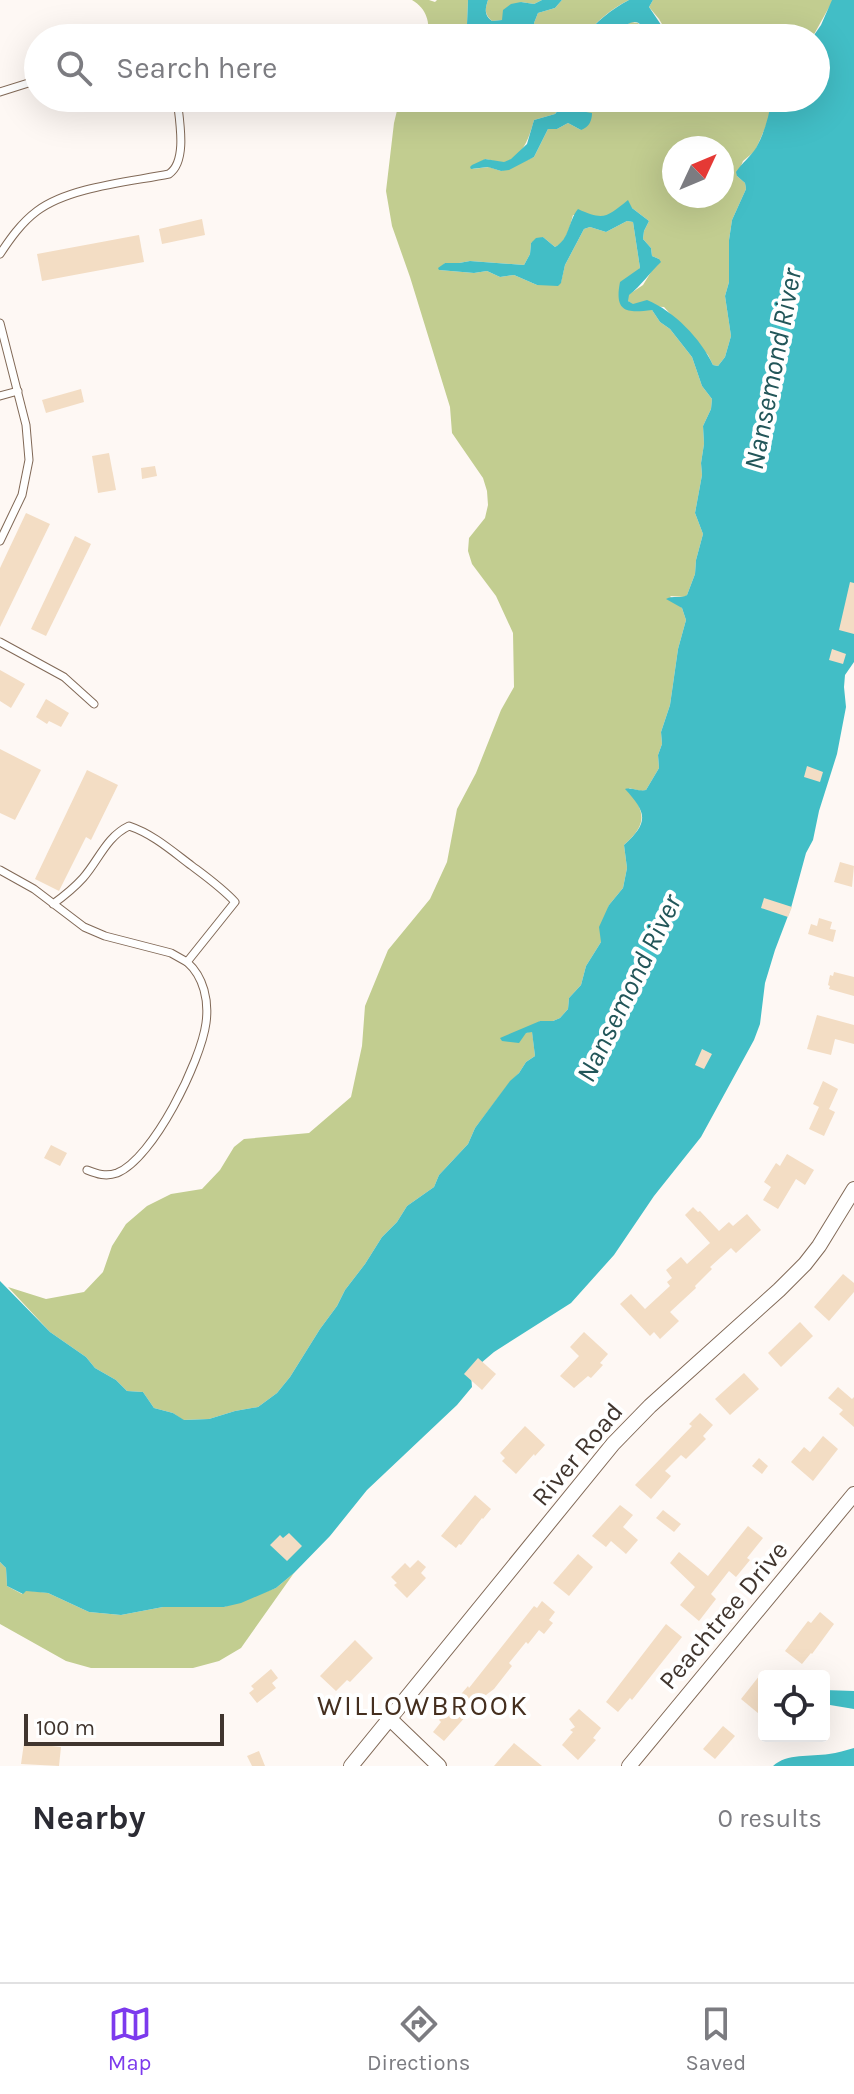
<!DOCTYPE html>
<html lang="en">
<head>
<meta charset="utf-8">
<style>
  body { margin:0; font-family:Karla,sans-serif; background:#f2f2f3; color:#2b2b33 }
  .controls { position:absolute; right:24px; bottom:24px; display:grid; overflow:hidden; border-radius:8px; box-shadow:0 8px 32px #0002 }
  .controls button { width:72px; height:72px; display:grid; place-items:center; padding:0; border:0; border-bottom:2px solid #e1e1e2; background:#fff; color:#2b2b33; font:40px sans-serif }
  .compass { position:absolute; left:662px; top:136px; width:72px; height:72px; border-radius:50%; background:#fff; box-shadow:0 8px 32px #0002; rotate:46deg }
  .scale { position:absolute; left:24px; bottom:20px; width:200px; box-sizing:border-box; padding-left:8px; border:4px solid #40352e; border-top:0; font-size:22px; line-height:28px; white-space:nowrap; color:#40352e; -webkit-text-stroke:6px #fff; paint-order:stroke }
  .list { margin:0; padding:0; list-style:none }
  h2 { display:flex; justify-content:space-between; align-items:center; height:104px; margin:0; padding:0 32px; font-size:34px }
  h2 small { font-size:26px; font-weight:400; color:#7c7c81 }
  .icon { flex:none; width:44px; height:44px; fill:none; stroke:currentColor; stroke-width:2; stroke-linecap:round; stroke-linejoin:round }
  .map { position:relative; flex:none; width:854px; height:1766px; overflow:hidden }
  .search { position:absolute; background:#fff; box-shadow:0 8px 32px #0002; left:24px; right:24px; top:24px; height:88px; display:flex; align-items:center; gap:20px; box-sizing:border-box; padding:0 28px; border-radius:44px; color:#7c7c81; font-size:30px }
  .sheet { height:216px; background:#fff }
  nav { display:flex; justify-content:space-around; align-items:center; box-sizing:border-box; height:112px; border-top:2px solid #e1e1e2; background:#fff; font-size:22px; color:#7c7c81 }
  nav a { display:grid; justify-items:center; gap:4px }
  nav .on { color:#7c3aed }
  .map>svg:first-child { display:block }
</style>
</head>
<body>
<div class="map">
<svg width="854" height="1766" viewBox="0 0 854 1766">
  <rect width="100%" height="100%" fill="#fef8f4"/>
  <g fill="#c2cd90" fill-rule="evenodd">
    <path d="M412,0H429L435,2L437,0H468L467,24L459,38H428C430,22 427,9 412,0Z"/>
    <path d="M488,0H542L534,4L521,2L502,20L492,21C484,14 485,9 488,0Z"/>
    <path d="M562,0H629C611,9 595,22 584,38H536L534,23L538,13L555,8Z"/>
    <polygon points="653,0 833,0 812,38 670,38 659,19 649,7"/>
    <polygon points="631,22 638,23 644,28 647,38 607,38 619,29"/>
    <path d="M400,98H549L559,108L555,114L534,120C530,135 523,158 505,162C499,163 491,160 485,159L472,169L489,167L501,171L534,157L548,129H557L568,123L581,130L580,111L566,98H772L769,119L755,151L743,161L737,176L745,183L746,189L732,220L729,240V282L725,296L731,336L725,357L718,366L713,365L708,355L664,307L633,305L628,301V295L643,285L659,259L652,256L651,248L643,239L644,231L649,221L632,208L603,217L573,215C570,226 567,242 555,247L543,237L531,243L530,254L524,265L470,261L459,263H445L439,270L474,273L487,271L500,277L514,275L537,285L561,282L565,265L584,229L590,227L606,232L627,221L633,222L640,268L620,302L652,310L660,322L670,329L692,357L702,386L712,399L711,409L703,426L704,444L701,463L702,475L695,513L703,534L696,560L695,574L687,595L685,597L670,596L682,608L686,620L678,649L670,705L661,732L662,744L658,755L659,768L646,790L641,791L629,788C645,814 648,823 624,845L627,868L623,888L609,905L601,942L586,966L581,985L569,998L568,1009L560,1018L553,1021H540L526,1033L532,1031L535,1056L526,1062L519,1073L510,1082L475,1128L468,1144L439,1175L434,1187L407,1206L397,1222L382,1237L365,1264L345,1290L337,1306L320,1329L290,1377L277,1393L258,1407L235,1411L209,1419L183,1420L173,1413L154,1408L143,1392L127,1391L116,1380L95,1368L86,1357L50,1332L8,1287L46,1299L84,1292L103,1272L112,1246L126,1224L147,1206L171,1194L202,1189L220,1170L234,1147L244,1139L309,1133L351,1097L362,1046L365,1006L388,950L430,899L447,862L457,809L476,773L501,710L514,687L513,633L496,596L472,564L468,551L469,538L485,518L488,505L487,491L483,478L452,433L450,407L410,277L392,226L386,191L394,123ZM674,148H722V196H674Z"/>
    <polygon points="0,1562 6,1568 7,1586 22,1594 25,1590 48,1593 89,1612 121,1615 163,1607 224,1607 276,1588 294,1573 241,1648 219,1661 193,1668 91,1668 66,1661 0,1624"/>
  </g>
  <g fill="#42bec6">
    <path d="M468,0H488C485,9 484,15 492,21L502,20L503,10L511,4L521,2L534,4L542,0H562L555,8L538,13L534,23L536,38H514L511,29L507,31L505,38H459L467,24Z"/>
    <path d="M629,0H653L649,7L670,38H647C638,4 620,34 605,38C599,39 590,38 584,38C595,22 612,9 629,0Z"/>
    <path d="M832,0H854V662L845,675L844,687L846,707L837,754L819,811L813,840L806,853L791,908L775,950L765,983L760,1024L754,1040L701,1137L654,1196L614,1255L571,1303L494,1352L474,1369L471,1375L472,1387L457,1405L367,1490L330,1536L294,1573L276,1588L241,1603L224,1607H163L121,1615L89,1612L48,1593L26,1591L23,1594L7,1586L6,1568L0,1562V1281L50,1332L86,1357L95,1368L116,1380L127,1391L143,1392L154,1408L173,1413L184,1420L209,1419L235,1411L258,1407L277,1393L290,1377L320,1329L337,1306L345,1290L365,1264L382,1237L397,1222L407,1206L434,1187L439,1175L468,1144L475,1128L510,1081L519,1073L526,1062L535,1056L532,1032L526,1033L519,1043L502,1041L500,1038L540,1021H553L560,1018L568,1009L569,998L581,985L586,966L601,942L599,927L609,905L623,888L627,868L624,845C649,822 647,813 625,789C632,787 639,792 646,790L659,768L658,755L662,744L661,732L670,705L678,649L686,620L682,608L666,599C673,595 681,599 687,595L695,574L696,560L703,534L695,513L702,475L701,463L704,444L703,426L711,409L712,399L702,386L692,357L670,329L660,322L652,310C627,313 614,313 620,282L640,268L633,222L627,221L606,232L590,227L584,229L565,265L561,283L558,286L537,285L514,275L500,277L487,271L474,273L439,270L438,268L445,263H459L470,261L524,265L530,254L531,243L536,238L543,237L555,247C570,239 568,221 578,209C604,221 607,217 628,200L632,208L649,221L644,231L643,239L651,248L652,256L659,259L661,262C649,273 642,285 629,295L628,301L633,304L647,300C674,311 701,339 713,365L718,366L725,357L731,336L725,296L729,282V240L732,220L746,189L745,183L737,176L736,172C742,163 751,156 756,148C765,132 769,115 772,98H816V38H812L821,25Z"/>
    <path d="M549,98H566L580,111L592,113C592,121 589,127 581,130L568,123L557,129H548L534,157L509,170L501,171L488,167L471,169L470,167L472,165L485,159L504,162L511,159L527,144L534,120L555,114L559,109Z"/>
    <polygon points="824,1690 854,1691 854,1709 824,1704"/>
    <path d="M854,1748V1766H773C787,1753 810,1757 829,1754C837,1753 846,1750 854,1748Z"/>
  </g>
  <g fill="#f3ddc4">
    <polygon points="202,219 205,235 162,244 159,229"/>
    <polygon points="139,235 144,262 42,281 37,254"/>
    <polygon points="81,389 84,402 46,413 42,400"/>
    <polygon points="109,453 116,490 98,493 92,456"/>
    <polygon points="155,466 157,476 142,479 141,468"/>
    <polygon points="26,513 50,524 0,627 0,568"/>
    <polygon points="75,536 91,544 46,636 31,629"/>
    <polygon points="850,582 854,583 854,634 839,630"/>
    <polygon points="832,649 846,654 843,664 829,660"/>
    <polygon points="0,670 25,684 11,708 0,701"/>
    <polygon points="46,699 69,713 61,727 49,721 47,724 36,717"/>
    <polygon points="0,749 41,770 15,820 0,813"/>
    <polygon points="807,766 823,772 820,782 804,777"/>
    <polygon points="87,770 118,785 91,840 86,837 59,891 35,879"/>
    <polygon points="840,862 854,866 852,887 834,882"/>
    <polygon points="764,898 792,907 788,917 761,908"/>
    <polygon points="819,918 832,922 830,929 836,930 833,942 808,934 811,924 817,926"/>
    <polygon points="834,972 854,977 854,996 829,989 830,986 828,985 830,975 833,976"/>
    <polygon points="817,1015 854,1025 854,1044 835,1039 831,1055 807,1049"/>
    <polygon points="702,1049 712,1054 704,1069 695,1065"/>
    <polygon points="823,1081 838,1089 829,1109 835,1112 824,1136 809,1129 819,1107 813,1104"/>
    <polygon points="51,1145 67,1153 60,1166 44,1158"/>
    <polygon points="787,1154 814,1170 805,1185 796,1179 778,1209 763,1200 771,1187 764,1182 776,1163 780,1166"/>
    <polygon points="693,1207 698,1212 700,1211 719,1231 729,1222 733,1226 747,1214 761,1230 736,1253 731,1248 710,1267 712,1269 695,1286 696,1288 670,1312 679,1321 660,1339 654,1332 650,1336 620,1304 631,1294 645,1309 670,1286 667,1282 672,1278 666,1270 681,1257 687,1264 710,1243 685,1215"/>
    <polygon points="843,1274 854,1283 854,1292 829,1321 814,1307"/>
    <polygon points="800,1322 813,1336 781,1367 768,1353"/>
    <polygon points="584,1332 608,1354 600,1363 603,1365 591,1378 588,1376 574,1388 560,1376 579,1356 570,1347"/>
    <polygon points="478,1358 496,1374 482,1390 464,1374"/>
    <polygon points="744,1373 759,1389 730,1415 715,1399"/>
    <polygon points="838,1387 852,1399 854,1397 854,1427 839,1414 843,1410 828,1398"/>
    <polygon points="700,1413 713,1425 703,1436 706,1439 686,1459 681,1455 665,1471 671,1476 651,1499 635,1485 692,1426 689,1424"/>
    <polygon points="525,1426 545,1445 535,1456 534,1454 516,1474 502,1461 505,1458 500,1453"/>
    <polygon points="823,1436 838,1449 813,1481 791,1462 804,1447 810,1452"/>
    <polygon points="759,1458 768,1466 762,1474 752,1466"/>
    <polygon points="475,1495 491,1509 483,1519 482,1518 461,1545 459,1544 456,1548 441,1536"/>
    <polygon points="620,1505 633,1515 623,1527 638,1540 626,1554 611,1541 606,1547 592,1536"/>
    <polygon points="663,1510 681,1524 674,1532 656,1518"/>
    <polygon points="748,1526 763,1538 747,1558 750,1560 736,1577 729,1571 711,1594 716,1599 699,1621 680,1605 695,1587 670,1563 679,1552 708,1576"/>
    <polygon points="289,1533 302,1546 287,1561 270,1545 280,1535 283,1538"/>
    <polygon points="578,1554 593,1567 569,1596 553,1583"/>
    <polygon points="418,1560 426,1567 421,1573 426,1578 407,1598 394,1585 397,1583 391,1577 405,1563 410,1568"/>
    <polygon points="542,1601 555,1612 549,1620 553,1623 544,1634 539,1630 528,1644 526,1642 509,1663 512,1666 494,1689 482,1698 444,1741 433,1732 441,1722 439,1720 468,1686 469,1688 534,1606 537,1608"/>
    <polygon points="820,1612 834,1624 812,1654 811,1653 802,1664 785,1651 808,1621 811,1623"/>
    <polygon points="666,1624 682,1637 632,1700 630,1698 618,1712 606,1702"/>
    <polygon points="355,1640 373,1658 350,1682 347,1680 336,1691 320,1676"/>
    <polygon points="271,1669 278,1678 272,1683 276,1688 257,1703 249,1693 254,1689 251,1686"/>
    <polygon points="764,1670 764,1718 741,1699"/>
    <polygon points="579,1709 601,1728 593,1738 596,1740 578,1760 562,1745 573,1732 570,1730 575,1727 569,1719"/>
    <polygon points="723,1726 735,1736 715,1759 703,1749"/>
    <polygon points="24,1743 61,1747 59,1766 21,1764"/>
    <polygon points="514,1743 542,1766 494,1766"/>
    <polygon points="259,1751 265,1766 252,1766 247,1756"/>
  </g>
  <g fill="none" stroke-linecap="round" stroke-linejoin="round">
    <defs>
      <g id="service">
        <polyline points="0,92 38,80"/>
        <path d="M0,254C10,239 21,223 37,211C69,187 129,182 169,174C188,161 179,119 177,98"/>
        <polyline points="0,323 26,425 29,460 22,495 0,541"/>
        <polyline points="0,396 18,391"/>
        <polyline points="0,642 64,677 94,704"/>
        <path d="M0,870L34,889L84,927L105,936L171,953L187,962L235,902C222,888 208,878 192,866C172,851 153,834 129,826C106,837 99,860 83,878C74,888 64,896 53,904"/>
        <path d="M87,1170C97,1174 106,1177 117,1173C153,1159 201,1061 206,1023C209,1001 204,977 187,962"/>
      </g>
      <g id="minor">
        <polyline points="389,1718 439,1766"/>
        <polyline points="351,1766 613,1444 650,1406 779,1290 805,1264 819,1246 854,1189"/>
        <polyline points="629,1766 854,1494"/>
      </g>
    </defs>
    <use href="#service" stroke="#816957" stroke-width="9"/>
    <use href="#minor" stroke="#816957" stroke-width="16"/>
    <use href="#service" stroke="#fff" stroke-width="7"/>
    <use href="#minor" stroke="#fff" stroke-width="14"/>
  </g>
  <g text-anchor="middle" stroke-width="8" stroke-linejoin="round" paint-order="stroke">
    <g font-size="26" fill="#40352e" stroke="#fff">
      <text transform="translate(577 1454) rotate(-50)" y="9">River Road</text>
      <text transform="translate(723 1615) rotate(-50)" y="9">Peachtree Drive</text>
    </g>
    <g font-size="28" font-style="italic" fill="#225659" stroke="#fff">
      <text transform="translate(772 369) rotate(-79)" y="10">Nansemond River</text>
      <text transform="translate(628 988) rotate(-64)" y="10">Nansemond River</text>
    </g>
    <g font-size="28" letter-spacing="2" fill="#452f1f" stroke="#fff">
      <text x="423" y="1715">WILLOWBROOK</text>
    </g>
  </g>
</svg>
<div class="controls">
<button><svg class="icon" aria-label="locate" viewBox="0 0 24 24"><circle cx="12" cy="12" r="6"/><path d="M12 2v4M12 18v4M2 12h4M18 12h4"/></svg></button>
</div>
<svg class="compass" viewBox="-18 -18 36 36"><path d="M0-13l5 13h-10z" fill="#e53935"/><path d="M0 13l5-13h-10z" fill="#7c7c81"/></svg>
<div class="scale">100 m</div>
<div class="search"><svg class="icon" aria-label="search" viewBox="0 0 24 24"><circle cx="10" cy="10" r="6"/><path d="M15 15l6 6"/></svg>Search here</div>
</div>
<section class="sheet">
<h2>Nearby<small>0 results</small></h2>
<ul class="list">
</ul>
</section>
<nav>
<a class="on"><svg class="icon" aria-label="map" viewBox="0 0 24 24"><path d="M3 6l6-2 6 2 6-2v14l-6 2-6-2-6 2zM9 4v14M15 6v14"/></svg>Map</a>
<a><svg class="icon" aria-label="directions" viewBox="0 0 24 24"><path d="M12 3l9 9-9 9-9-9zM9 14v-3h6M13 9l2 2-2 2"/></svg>Directions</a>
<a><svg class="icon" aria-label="saved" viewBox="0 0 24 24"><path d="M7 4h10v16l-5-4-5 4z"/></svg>Saved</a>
</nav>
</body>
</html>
